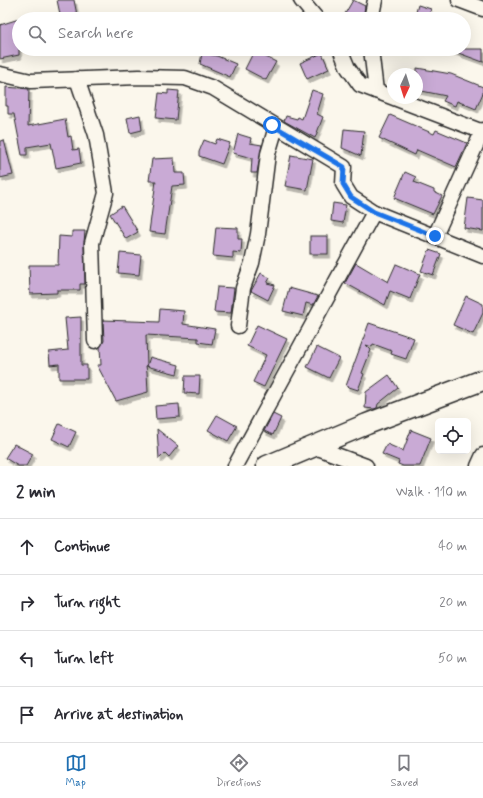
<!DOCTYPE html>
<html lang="en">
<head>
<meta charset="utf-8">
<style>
  body { margin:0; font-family:Mynerve,sans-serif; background:#f7f7f7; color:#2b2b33 }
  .controls { position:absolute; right:12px; bottom:12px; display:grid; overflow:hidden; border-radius:6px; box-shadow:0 4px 16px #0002 }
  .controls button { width:36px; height:36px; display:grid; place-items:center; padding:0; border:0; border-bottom:1px solid #e1e1e2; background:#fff; color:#2b2b33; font:20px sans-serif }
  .compass { position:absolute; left:387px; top:68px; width:36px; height:36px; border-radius:50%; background:#fff; box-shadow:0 4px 16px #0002; rotate:184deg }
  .stop { position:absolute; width:12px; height:12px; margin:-9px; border:3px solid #1a73e8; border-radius:50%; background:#fff }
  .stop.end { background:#1a73e8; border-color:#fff; box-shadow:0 1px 4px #0008 }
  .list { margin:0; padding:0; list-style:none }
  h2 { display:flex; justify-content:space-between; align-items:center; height:52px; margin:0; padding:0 16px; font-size:17px }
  h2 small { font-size:13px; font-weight:400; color:#7c7c81 }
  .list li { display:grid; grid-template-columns:26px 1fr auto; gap:12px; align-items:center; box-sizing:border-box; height:56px; padding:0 16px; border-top:1px solid #e1e1e2 }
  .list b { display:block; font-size:15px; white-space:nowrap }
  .list em { font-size:13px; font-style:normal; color:#7c7c81 }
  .icon { flex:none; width:22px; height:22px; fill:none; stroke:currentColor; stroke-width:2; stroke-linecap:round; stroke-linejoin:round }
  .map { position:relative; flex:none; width:483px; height:466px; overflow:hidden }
  .search { position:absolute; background:#fff; box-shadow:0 4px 16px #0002; left:12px; right:12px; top:12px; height:44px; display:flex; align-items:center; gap:10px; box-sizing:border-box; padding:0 14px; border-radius:22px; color:#7c7c81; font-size:15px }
  .sheet { height:276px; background:#fff }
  nav { display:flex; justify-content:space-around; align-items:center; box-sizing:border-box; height:56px; border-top:1px solid #e1e1e2; background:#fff; font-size:11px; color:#7c7c81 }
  nav a { display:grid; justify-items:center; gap:2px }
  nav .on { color:#1f6fb2 }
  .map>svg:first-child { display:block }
</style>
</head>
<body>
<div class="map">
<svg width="483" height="466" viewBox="0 0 483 466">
  <defs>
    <filter id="shadow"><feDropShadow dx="2.5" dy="4" stdDeviation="0" flood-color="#0004"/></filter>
  </defs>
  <rect width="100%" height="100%" fill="#fbf7ec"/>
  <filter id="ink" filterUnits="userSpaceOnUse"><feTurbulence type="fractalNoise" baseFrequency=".025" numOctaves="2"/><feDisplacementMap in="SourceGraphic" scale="8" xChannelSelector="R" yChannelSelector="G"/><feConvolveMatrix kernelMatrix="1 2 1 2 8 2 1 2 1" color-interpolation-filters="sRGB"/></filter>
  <g filter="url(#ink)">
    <g fill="#c9aad5" stroke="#2b2b2b" filter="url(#shadow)">
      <polygon points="57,0 74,0 77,15 75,15 75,19 61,19"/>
      <polygon points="353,0 365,6 363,19 342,19"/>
      <polygon points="418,5 431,9 428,19 414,19"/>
      <polygon points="19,19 19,55 0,59 0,25"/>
      <polygon points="450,49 483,49 483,62 450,50"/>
      <polygon points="254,51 276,62 266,80 245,69"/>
      <polygon points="202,53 217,56 236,64 230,77 200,64"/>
      <polygon points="322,53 329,69 307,79 300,63"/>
      <polygon points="417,68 451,74 483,87 483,93 476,109 457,101 455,106 443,101 446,96 417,90"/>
      <polygon points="6,87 29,89 28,126 65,119 68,137 71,136 73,150 79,149 81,163 56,168 51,143 27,147 27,155 22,155 14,114 8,114 8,106 6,106"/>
      <polygon points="168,90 179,91 176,120 156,118 159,93 168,94"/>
      <polygon points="312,90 323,94 317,114 323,117 315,138 284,121 286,116 297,119 298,117 302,119"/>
      <polygon points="140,115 142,130 130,133 127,118"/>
      <polygon points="390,115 434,134 436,130 467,143 456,167 417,150 415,155 379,138"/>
      <polygon points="344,129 364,131 361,156 342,148"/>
      <polygon points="238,134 251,138 250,143 262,145 257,173 251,173 252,158 233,153"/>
      <polygon points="217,139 230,143 222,164 199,156 199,152 204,140 215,144"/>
      <polygon points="4,140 13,175 0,178 0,141"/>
      <polygon points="291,155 313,159 307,190 285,186"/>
      <polygon points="174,158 175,173 184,173 185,185 172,186 165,234 149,232 156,181 149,181 152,159"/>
      <polygon points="405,172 416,177 414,182 434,190 434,192 442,196 433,214 394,198"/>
      <polygon points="468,198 483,200 483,231 464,228"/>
      <polygon points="333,203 346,205 343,223 331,221"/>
      <polygon points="122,206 138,232 126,239 110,214"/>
      <polygon points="216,227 238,228 238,239 242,239 241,253 233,252 233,258 213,256"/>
      <polygon points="72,231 85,231 84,243 85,284 80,284 80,290 57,290 57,293 30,294 29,265 58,265 59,236 72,237"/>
      <rect x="310" y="236" width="18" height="18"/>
      <polygon points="429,250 441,254 433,275 421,271"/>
      <polygon points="120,253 141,255 139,275 118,273"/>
      <polygon points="356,263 388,282 396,264 420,274 410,299 390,291 385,305 345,283"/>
      <polygon points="261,273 270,278 267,283 275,285 268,300 251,291"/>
      <polygon points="217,287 234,288 231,313 214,312"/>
      <polygon points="289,288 318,296 313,305 306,303 303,316 283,311"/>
      <polygon points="466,296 483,304 483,313 473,334 453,325"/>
      <polygon points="160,309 184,311 183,324 215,329 212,344 198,342 198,338 146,335 147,366 150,357 179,365 177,374 146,366 147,372 148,392 116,401 97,365 101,365 100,347 104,341 103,320 159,322"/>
      <polygon points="81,317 81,365 87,365 87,379 59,379 59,364 50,365 49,352 68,350 65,318"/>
      <polygon points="369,323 414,338 406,359 391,354 392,351 373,344 372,347 366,345 371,350 362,373 364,374 358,390 346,386"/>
      <polygon points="257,325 287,339 264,387 253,382 266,355 247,346"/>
      <polygon points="317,347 339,358 329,378 307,367"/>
      <polygon points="389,375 398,388 378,404 377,408 374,409 365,408 366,392"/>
      <polygon points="185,376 200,376 199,394 184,393"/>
      <polygon points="179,404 180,417 156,419 155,406"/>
      <polygon points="273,414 281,418 273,435 264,431"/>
      <polygon points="217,415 237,426 228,441 208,430"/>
      <polygon points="59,424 76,432 69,447 52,439"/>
      <polygon points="157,429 178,446 169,457 165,453 159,459"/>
      <polygon points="411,430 431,438 420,466 403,466 398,464 399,461 382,454 387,444 403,451"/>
      <polygon points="14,444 33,454 26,466 18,466 5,458"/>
    </g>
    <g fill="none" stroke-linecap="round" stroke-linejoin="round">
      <defs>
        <g id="minor">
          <polyline points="301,0 317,19"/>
          <polyline points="459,0 483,9"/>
          <polyline points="371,19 375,0"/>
          <polyline points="340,49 348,68 360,85 483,132"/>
          <polyline points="371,49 376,91"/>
          <polyline points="0,74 31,81 139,77 185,78 213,88 344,167 343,184 351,197 374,212 483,256"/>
          <polyline points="77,79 96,135 106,193 92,243 95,341"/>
          <polyline points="435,236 483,130"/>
          <polyline points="238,326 243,288 252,263 258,234 268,154 276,127"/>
          <polyline points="315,447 366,466"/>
          <polyline points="235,466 374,212"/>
          <polyline points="478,466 483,455"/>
        </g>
        <polyline id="secondary" points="267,466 367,424 483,380"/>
      </defs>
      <use href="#minor" stroke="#2b2b2b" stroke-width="17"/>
      <use href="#secondary" stroke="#2b2b2b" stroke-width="23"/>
      <use href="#minor" stroke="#fbf7ec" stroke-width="14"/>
      <use href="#secondary" stroke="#fbf7ec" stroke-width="20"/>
    </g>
  </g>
  <g fill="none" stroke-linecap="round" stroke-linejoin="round" filter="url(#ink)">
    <polyline stroke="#1a73e8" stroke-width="5" points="272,125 344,167 343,184 351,197 374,212 435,236"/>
  </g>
</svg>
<div class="controls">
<button><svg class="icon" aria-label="locate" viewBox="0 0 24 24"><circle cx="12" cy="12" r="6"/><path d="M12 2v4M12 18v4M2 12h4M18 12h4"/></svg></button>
</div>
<svg class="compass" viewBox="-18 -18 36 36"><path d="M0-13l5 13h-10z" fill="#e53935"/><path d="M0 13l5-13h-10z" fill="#7c7c81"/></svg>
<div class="stop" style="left:272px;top:125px"></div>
<div class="stop end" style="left:435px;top:236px"></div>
<div class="search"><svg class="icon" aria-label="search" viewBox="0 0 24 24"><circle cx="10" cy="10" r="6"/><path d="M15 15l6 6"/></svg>Search here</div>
</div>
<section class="sheet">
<h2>2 min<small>Walk · 110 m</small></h2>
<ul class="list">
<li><svg class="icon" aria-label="ahead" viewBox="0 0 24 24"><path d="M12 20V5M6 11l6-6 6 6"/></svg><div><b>Continue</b></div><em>40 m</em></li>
<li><svg class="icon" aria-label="right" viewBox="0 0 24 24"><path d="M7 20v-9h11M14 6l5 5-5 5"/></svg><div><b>Turn right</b></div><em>20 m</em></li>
<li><svg class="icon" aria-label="left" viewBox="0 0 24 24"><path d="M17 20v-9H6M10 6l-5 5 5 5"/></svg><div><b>Turn left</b></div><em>50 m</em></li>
<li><svg class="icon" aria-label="arrive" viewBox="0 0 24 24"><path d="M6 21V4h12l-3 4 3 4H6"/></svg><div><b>Arrive at destination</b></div></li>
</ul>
</section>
<nav>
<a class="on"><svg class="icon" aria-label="map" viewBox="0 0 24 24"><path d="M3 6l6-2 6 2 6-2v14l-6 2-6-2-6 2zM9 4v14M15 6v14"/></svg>Map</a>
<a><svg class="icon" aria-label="directions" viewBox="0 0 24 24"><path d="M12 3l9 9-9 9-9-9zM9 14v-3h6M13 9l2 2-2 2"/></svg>Directions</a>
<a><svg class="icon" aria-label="saved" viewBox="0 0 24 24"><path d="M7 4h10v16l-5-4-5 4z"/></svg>Saved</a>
</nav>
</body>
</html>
